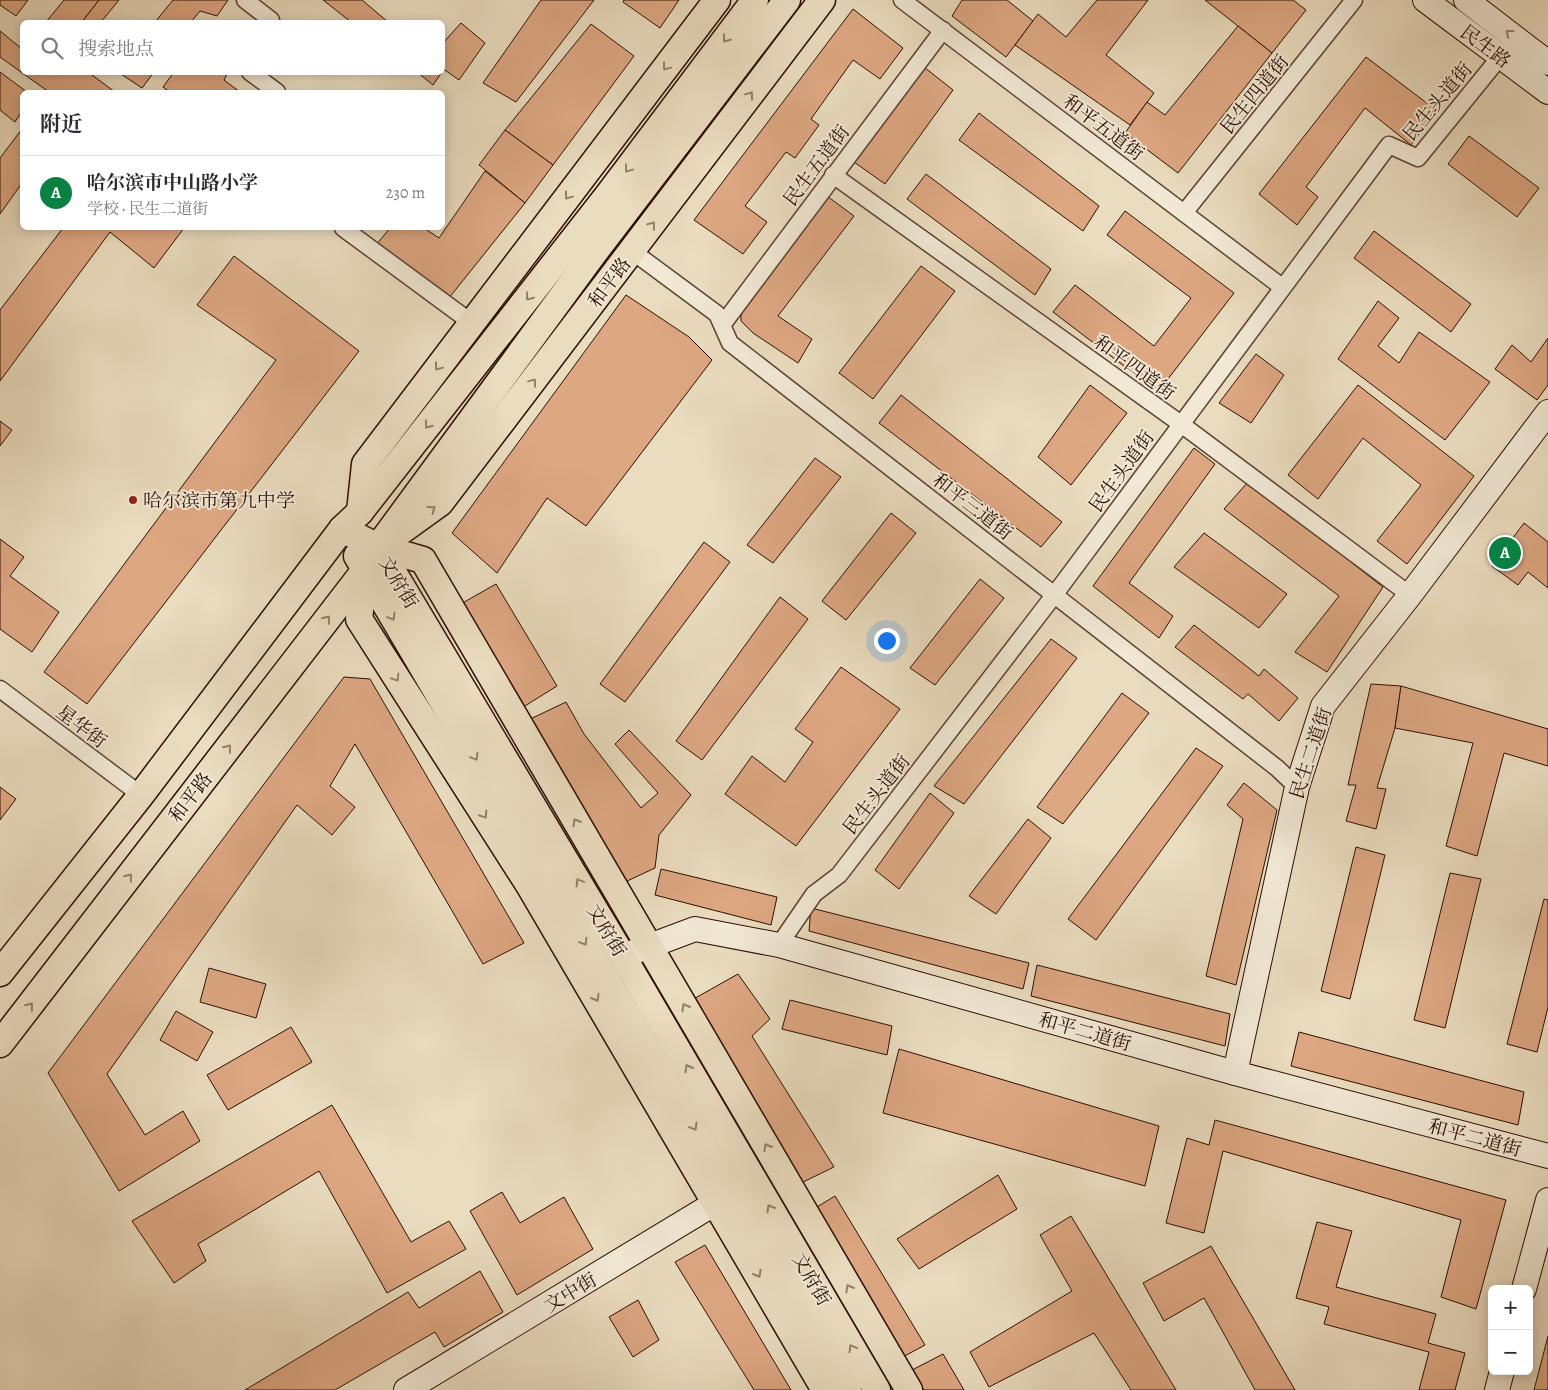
<!DOCTYPE html>
<html lang="zh">
<head>
<meta charset="utf-8">
<style>
  body { margin:0; font-family:Alegreya,"Noto Serif SC",serif; background:#f7f7f7; color:#2b2b33 }
  .controls { position:absolute; right:15px; bottom:15px; display:grid; overflow:hidden; border-radius:8px; box-shadow:0 2px 12px #0003 }
  .controls button { width:45px; height:45px; display:grid; place-items:center; padding:0; border:0; border-bottom:1px solid #e1e1e2; background:#fff; color:#2b2b33; font:25px sans-serif }
  .you { position:absolute; left:886px; top:640px; width:18px; height:18px; margin:-12px; border:4px solid #fff; border-radius:50%; background:#1a73e8; box-shadow:0 0 0 8px #1a73e833 }
  .badge { display:grid; place-items:center; width:32px; height:32px; border-radius:50%; background:#0b8043; color:#fff; font-size:16px; font-weight:700 }
  .pin { position:absolute; translate:-50% -50%; border:2px solid #fff; box-shadow:0 1px 5px #0006 }
  .list { margin:0; padding:0; list-style:none }
  h2 { display:flex; justify-content:space-between; align-items:center; height:65px; margin:0; padding:0 20px; font-size:21px }
  h2 small { font-size:16px; font-weight:400; color:#7c7c81 }
  .list li { display:grid; grid-template-columns:32px 1fr auto; gap:15px; align-items:center; box-sizing:border-box; height:75px; padding:0 20px; border-top:1px solid #e1e1e2 }
  .list b { display:block; font-size:19px; white-space:nowrap }
  .list p { margin:0; font-size:16px; white-space:nowrap; color:#7c7c81 }
  .list em { font-size:16px; font-style:normal; color:#7c7c81 }
  .icon { flex:none; width:28px; height:28px; fill:none; stroke:currentColor; stroke-width:2; stroke-linecap:round; stroke-linejoin:round }
  .map { position:relative; flex:none; width:1548px; height:1390px; overflow:hidden }
  .search { position:absolute; background:#fff; box-shadow:0 2px 12px #0003; left:20px; top:20px; width:425px; height:55px; display:flex; align-items:center; gap:12px; box-sizing:border-box; padding:0 18px; border-radius:8px; color:#7c7c81; font-size:19px }
  .panel { position:absolute; background:#fff; box-shadow:0 2px 12px #0003; left:20px; top:90px; width:425px; height:140px; border-radius:8px }
  .map>svg:first-child { display:block }
</style>
</head>
<body>
<div class="map">
<svg width="1548" height="1390" viewBox="0 0 1548 1390">
  <rect width="100%" height="100%" fill="#eadcbf"/>
  <filter id="stains"><feTurbulence type="fractalNoise" baseFrequency=".004" numOctaves="4"/><feColorMatrix values="0 0 0 0 .2 0 0 0 0 .09 0 0 0 0 .02 0 0 0 .5 -.17"/></filter>
  <radialGradient id="worn" r=".72"><stop offset=".6" stop-color="#630" stop-opacity="0"/><stop offset="1" stop-color="#630" stop-opacity=".3"/></radialGradient>
  <g fill="#dda782" stroke="#2c0e03">
    <polygon points="0,0 28,0 16,16 0,5"/>
    <polygon points="64,0 99,0 82,22 46,22"/>
    <polygon points="99,0 119,0 101,22 82,22"/>
    <polygon points="173,0 228,0 217,16 200,11 191,22 155,22"/>
    <polygon points="323,0 362,0 388,22 351,22"/>
    <polygon points="541,0 594,0 516,102 483,83"/>
    <polygon points="624,0 679,0 660,28 623,2"/>
    <polygon points="962,0 1007,0 1033,21 1006,57 952,16"/>
    <polygon points="1097,0 1148,0 1106,55 1154,93 1130,125 1015,45 1038,14 1066,37"/>
    <polygon points="1205,0 1293,0 1306,10 1272,53"/>
    <polygon points="853,9 903,48 880,79 853,60 811,119 819,125 795,158 786,152 745,206 767,222 743,254 694,220"/>
    <polygon points="461,23 485,43 459,80 442,68 442,44"/>
    <polygon points="591,24 634,56 553,165 505,130"/>
    <polygon points="1238,26 1272,53 1178,173 1125,133 1147,102 1165,115"/>
    <polygon points="0,31 22,49 22,72 88,72 115,92 49,92 0,57"/>
    <polygon points="1366,57 1436,110 1411,145 1365,108 1306,187 1318,197 1297,225 1259,194"/>
    <polygon points="924,67 953,90 885,184 854,162"/>
    <polygon points="0,72 27,92 22,92 22,111 15,122 0,110"/>
    <polygon points="118,72 154,72 142,88"/>
    <polygon points="174,72 228,72 224,80 240,92 170,92 163,87"/>
    <polygon points="417,72 442,72 433,85"/>
    <polygon points="979,113 1099,206 1083,231 959,140"/>
    <polygon points="22,129 22,183 0,214 0,158"/>
    <polygon points="505,130 553,165 525,203 479,165"/>
    <polygon points="1469,136 1539,188 1517,217 1448,164"/>
    <polygon points="485,171 525,203 449,298 376,245 390,228 424,228 439,238"/>
    <polygon points="926,174 1051,269 1035,295 907,199"/>
    <polygon points="827,196 854,216 778,316 812,339 798,363 753,333 741,321 741,312"/>
    <polygon points="1125,211 1234,293 1158,392 1053,312 1075,285 1154,346 1191,298 1107,235"/>
    <polygon points="63,228 184,228 154,268 110,232 0,381 0,310"/>
    <polygon points="1374,231 1471,304 1451,332 1354,258"/>
    <polygon points="234,256 359,351 87,704 44,672 276,360 197,305"/>
    <polygon points="921,266 955,291 873,399 839,373"/>
    <polygon points="626,295 689,337 712,360 586,526 547,498 497,573 452,533"/>
    <polygon points="1378,301 1399,318 1378,346 1399,363 1419,332 1490,382 1445,440 1338,359"/>
    <polygon points="1548,338 1548,385 1537,400 1495,369 1512,345 1531,362"/>
    <polygon points="1256,354 1284,375 1251,423 1219,403"/>
    <polygon points="1090,385 1127,413 1071,485 1038,457"/>
    <polygon points="1358,385 1474,476 1407,564 1377,541 1421,485 1363,438 1318,499 1288,475"/>
    <polygon points="901,395 1062,522 1041,547 879,423"/>
    <polygon points="0,421 12,430 0,446"/>
    <polygon points="1194,448 1215,464 1129,583 1173,616 1159,638 1093,586"/>
    <polygon points="815,458 841,477 773,563 747,545"/>
    <polygon points="1248,482 1383,587 1327,672 1295,652 1339,596 1224,509"/>
    <polygon points="891,513 916,533 846,620 822,601"/>
    <polygon points="1524,523 1548,542 1548,588 1528,572 1518,585 1492,566"/>
    <polygon points="1204,533 1287,594 1259,628 1174,567"/>
    <polygon points="0,539 24,557 10,576 59,612 32,652 0,629"/>
    <polygon points="704,542 730,562 625,702 600,684"/>
    <polygon points="980,579 1004,598 935,685 910,668"/>
    <polygon points="496,584 557,686 520,709 459,605"/>
    <polygon points="780,597 808,619 702,760 676,741"/>
    <polygon points="1194,625 1259,676 1264,669 1298,698 1279,721 1248,694 1243,699 1175,647"/>
    <polygon points="1051,639 1077,658 964,804 934,786"/>
    <polygon points="841,667 900,709 796,846 725,794 752,756 785,782 813,742 795,729"/>
    <polygon points="344,677 370,679 524,943 483,964 355,744 330,786 355,807 332,835 297,805 107,1074 145,1135 183,1111 200,1141 119,1191 48,1073"/>
    <polygon points="1371,684 1401,686 1395,728 1377,788 1386,789 1376,829 1346,821 1356,785 1348,785"/>
    <polygon points="1401,686 1548,729 1548,766 1504,753 1477,856 1446,846 1473,743 1395,728"/>
    <polygon points="1122,693 1149,713 1063,824 1037,807"/>
    <polygon points="566,702 584,734 641,808 658,793 615,744 629,730 691,795 659,835 655,868 625,882 522,723"/>
    <polygon points="1196,748 1223,766 1096,940 1068,919"/>
    <polygon points="1244,783 1277,810 1236,985 1206,976 1243,819 1227,805"/>
    <polygon points="0,787 16,799 0,820"/>
    <polygon points="930,793 954,813 899,889 875,870"/>
    <polygon points="1028,819 1051,838 996,914 969,896"/>
    <polygon points="1356,847 1385,855 1350,999 1321,991"/>
    <polygon points="661,869 777,897 771,925 655,895"/>
    <polygon points="1450,873 1481,879 1445,1028 1414,1020"/>
    <polygon points="1544,899 1548,900 1548,1007 1537,1052 1507,1044"/>
    <polygon points="811,908 1029,963 1023,989 809,931"/>
    <polygon points="1037,965 1230,1014 1225,1046 1031,996"/>
    <polygon points="209,968 266,984 256,1018 200,1002"/>
    <polygon points="738,974 770,1019 752,1036 834,1167 799,1184 690,1001"/>
    <polygon points="790,1000 892,1026 887,1055 782,1029"/>
    <polygon points="176,1011 213,1032 197,1061 160,1040"/>
    <polygon points="291,1027 312,1062 228,1110 207,1075"/>
    <polygon points="1299,1032 1524,1092 1518,1125 1291,1066"/>
    <polygon points="899,1049 1159,1126 1145,1186 883,1113"/>
    <polygon points="332,1105 411,1242 449,1221 466,1249 387,1293 319,1171 198,1244 206,1261 174,1283 132,1221"/>
    <polygon points="1215,1120 1506,1200 1476,1309 1441,1297 1461,1220 1223,1151 1204,1233 1166,1223 1187,1138 1209,1145"/>
    <polygon points="998,1175 1017,1209 919,1269 897,1239"/>
    <polygon points="502,1192 520,1223 564,1197 593,1249 517,1295 470,1211"/>
    <polygon points="835,1196 925,1345 899,1359 812,1210"/>
    <polygon points="1071,1216 1176,1390 1131,1390 1094,1333 989,1387 970,1352 1072,1291 1040,1235"/>
    <polygon points="1317,1222 1352,1231 1336,1287 1436,1314 1428,1343 1465,1353 1455,1390 1419,1390 1429,1352 1324,1324 1329,1307 1296,1298"/>
    <polygon points="705,1245 791,1390 754,1390 675,1262"/>
    <polygon points="1211,1246 1295,1390 1255,1390 1204,1298 1164,1321 1143,1283"/>
    <polygon points="480,1271 503,1312 444,1347 435,1332 335,1390 245,1390 408,1292 419,1308"/>
    <polygon points="638,1300 659,1340 633,1357 609,1317"/>
    <polygon points="1548,1336 1548,1390 1534,1390"/>
    <polygon points="943,1354 964,1390 924,1390 912,1370"/>
  </g>
  <g fill="none" stroke-linecap="round" stroke-linejoin="round">
    <defs>
      <g id="street">
        <polyline points="245,0 271,20 269,22"/>
        <polyline points="902,0 1282,287"/>
        <polyline points="250,72 277,92"/>
        <polyline points="833,175 1181,424 1410,595"/>
        <polyline points="1184,213 1354,0"/>
        <polyline points="343,228 472,323"/>
        <polyline points="632,251 717,314 730,343 1277,768 1297,787"/>
        <polyline points="723,324 943,30"/>
        <polyline points="0,689 141,795"/>
        <polyline points="779,945 814,894 839,875 1055,594 1389,145 1418,158 1500,57"/>
      </g>
      <g id="secondary">
        <polyline points="1425,0 1548,92"/>
        <polyline points="1466,0 1548,63"/>
        <polyline points="631,953 695,929 779,945 1235,1073 1548,1156"/>
        <polyline points="1235,1073 1297,787 1323,706 1410,595 1548,412"/>
        <polyline points="1524,1289 1548,1200"/>
        <polyline points="406,1390 732,1193"/>
        <polyline points="1497,1390 1502,1371"/>
      </g>
      <g id="primary">
        <polyline points="360,512 365,464 717,0"/>
        <polyline points="342,529 378,547 623,957 877,1390"/>
        <polyline points="397,534 440,503 822,0"/>
        <polyline points="378,547 423,560 909,1390"/>
        <polyline points="357,556 848,1390"/>
        <polyline points="365,571 359,619 529,885 825,1390"/>
        <polyline points="0,973 141,795 342,529 360,512 608,195 755,0"/>
        <polyline points="0,1044 365,570 378,547 594,253 787,0"/>
      </g>
    </defs>
    <use href="#street" stroke="#5c4232" stroke-width="19"/>
    <use href="#secondary" stroke="#2c0e03" stroke-width="26"/>
    <use href="#primary" stroke="#2c0e03" stroke-width="29"/>
    <use href="#street" stroke="#f1e8d5" stroke-width="16"/>
    <use href="#secondary" stroke="#f1e8d5" stroke-width="24"/>
    <use href="#primary" stroke="#eadcbf" stroke-width="26"/>
  </g>
  <defs><path id="oneway-chevron" d="M-2-3.5L2.5 0L-2 3.5" fill="none" stroke-width="1.6" stroke-linecap="round" stroke-linejoin="round" transform="scale(1.25)"/></defs>
  <use stroke="#988676" href="#oneway-chevron" transform="translate(1509 33) rotate(-143)"/>
  <g stroke="#947f6a">
    <use href="#oneway-chevron" transform="translate(726 39) rotate(127)"/>
    <use href="#oneway-chevron" transform="translate(666 67) rotate(127)"/>
    <use href="#oneway-chevron" transform="translate(750 95) rotate(-53)"/>
    <use href="#oneway-chevron" transform="translate(628 169) rotate(127)"/>
    <use href="#oneway-chevron" transform="translate(568 196) rotate(127)"/>
    <use href="#oneway-chevron" transform="translate(652 225) rotate(-53)"/>
    <use href="#oneway-chevron" transform="translate(529 297) rotate(128)"/>
    <use href="#oneway-chevron" transform="translate(438 367) rotate(127)"/>
    <use href="#oneway-chevron" transform="translate(533 382) rotate(-53)"/>
    <use href="#oneway-chevron" transform="translate(428 425) rotate(128)"/>
    <use href="#oneway-chevron" transform="translate(432 509) rotate(-36)"/>
    <use href="#oneway-chevron" transform="translate(392 617) rotate(59)"/>
    <use href="#oneway-chevron" transform="translate(327 619) rotate(-52)"/>
    <use href="#oneway-chevron" transform="translate(396 678) rotate(57)"/>
    <use href="#oneway-chevron" transform="translate(228 748) rotate(-52)"/>
    <use href="#oneway-chevron" transform="translate(475 757) rotate(59)"/>
    <use href="#oneway-chevron" transform="translate(484 815) rotate(57)"/>
    <use href="#oneway-chevron" transform="translate(576 822) rotate(-120)"/>
    <use href="#oneway-chevron" transform="translate(129 877) rotate(-52)"/>
    <use href="#oneway-chevron" transform="translate(579 882) rotate(-121)"/>
    <use href="#oneway-chevron" transform="translate(584 942) rotate(59)"/>
    <use href="#oneway-chevron" transform="translate(596 998) rotate(60)"/>
    <use href="#oneway-chevron" transform="translate(30 1006) rotate(-52)"/>
    <use href="#oneway-chevron" transform="translate(685 1007) rotate(-120)"/>
    <use href="#oneway-chevron" transform="translate(688 1068) rotate(-120)"/>
    <use href="#oneway-chevron" transform="translate(694 1127) rotate(59)"/>
    <use href="#oneway-chevron" transform="translate(767 1147) rotate(-120)"/>
    <use href="#oneway-chevron" transform="translate(770 1208) rotate(-120)"/>
    <use href="#oneway-chevron" transform="translate(758 1274) rotate(60)"/>
    <use href="#oneway-chevron" transform="translate(849 1288) rotate(-120)"/>
    <use href="#oneway-chevron" transform="translate(852 1348) rotate(-120)"/>
  </g>
  <circle fill="#8f2418" stroke="#f1e8d5" stroke-width="2" cx="133" cy="500" r="5"/>
  <g text-anchor="middle" stroke-width="4" stroke-linejoin="round" paint-order="stroke">
    <g font-size="19" fill="#2c0e03" stroke="#f1e8d5">
      <text transform="translate(1486 46) rotate(37)" y="7">民生路</text>
      <text transform="translate(1254 94) rotate(-51)" y="7">民生四道街</text>
      <text transform="translate(1437 101) rotate(-50)" y="7">民生头道街</text>
      <text transform="translate(1104 127) rotate(37)" y="7">和平五道街</text>
      <text transform="translate(816 165) rotate(-53)" y="7">民生五道街</text>
      <text transform="translate(609 282) rotate(-53)" y="7">和平路</text>
      <text transform="translate(1135 367) rotate(36)" y="7">和平四道街</text>
      <text transform="translate(1121 471) rotate(-54)" y="7">民生头道街</text>
      <text transform="translate(973 506) rotate(38)" y="7">和平三道街</text>
      <text transform="translate(399 582) rotate(59)" y="7">文府街</text>
      <text transform="translate(82 726) rotate(37)" y="7">星华街</text>
      <text transform="translate(1310 753) rotate(-72)" y="7">民生二道街</text>
      <text transform="translate(876 794) rotate(-52)" y="7">民生头道街</text>
      <text transform="translate(190 797) rotate(-52)" y="7">和平路</text>
      <text transform="translate(607 930) rotate(59)" y="7">文府街</text>
      <text transform="translate(1085 1031) rotate(16)" y="7">和平二道街</text>
      <text transform="translate(1475 1137) rotate(15)" y="7">和平二道街</text>
      <text transform="translate(812 1279) rotate(60)" y="7">文府街</text>
      <text transform="translate(570 1292) rotate(-31)" y="7">文中街</text>
    </g>
    <g font-size="19" fill="#2c0e03" stroke="#f1e8d5" text-anchor="start">
      <text x="143" y="507">哈尔滨市第九中学</text>
    </g>
  </g>
  <rect width="100%" height="100%" filter="url(#stains)"/>
  <rect width="100%" height="100%" fill="url(#worn)"/>
</svg>
<div class="controls">
<button>+</button>
<button>−</button>
</div>
<div class="you"></div>
<div class="pin badge" style="left:1505px;top:553px">A</div>
<div class="search"><svg class="icon" aria-label="search" viewBox="0 0 24 24"><circle cx="10" cy="10" r="6"/><path d="M15 15l6 6"/></svg>搜索地点</div>
<section class="panel">
<h2>附近<small></small></h2>
<ul class="list">
<li><span class="badge">A</span><div><b>哈尔滨市中山路小学</b><p>学校 · 民生二道街</p></div><em>230 m</em></li>
</ul>
</section>
</div>
</body>
</html>
